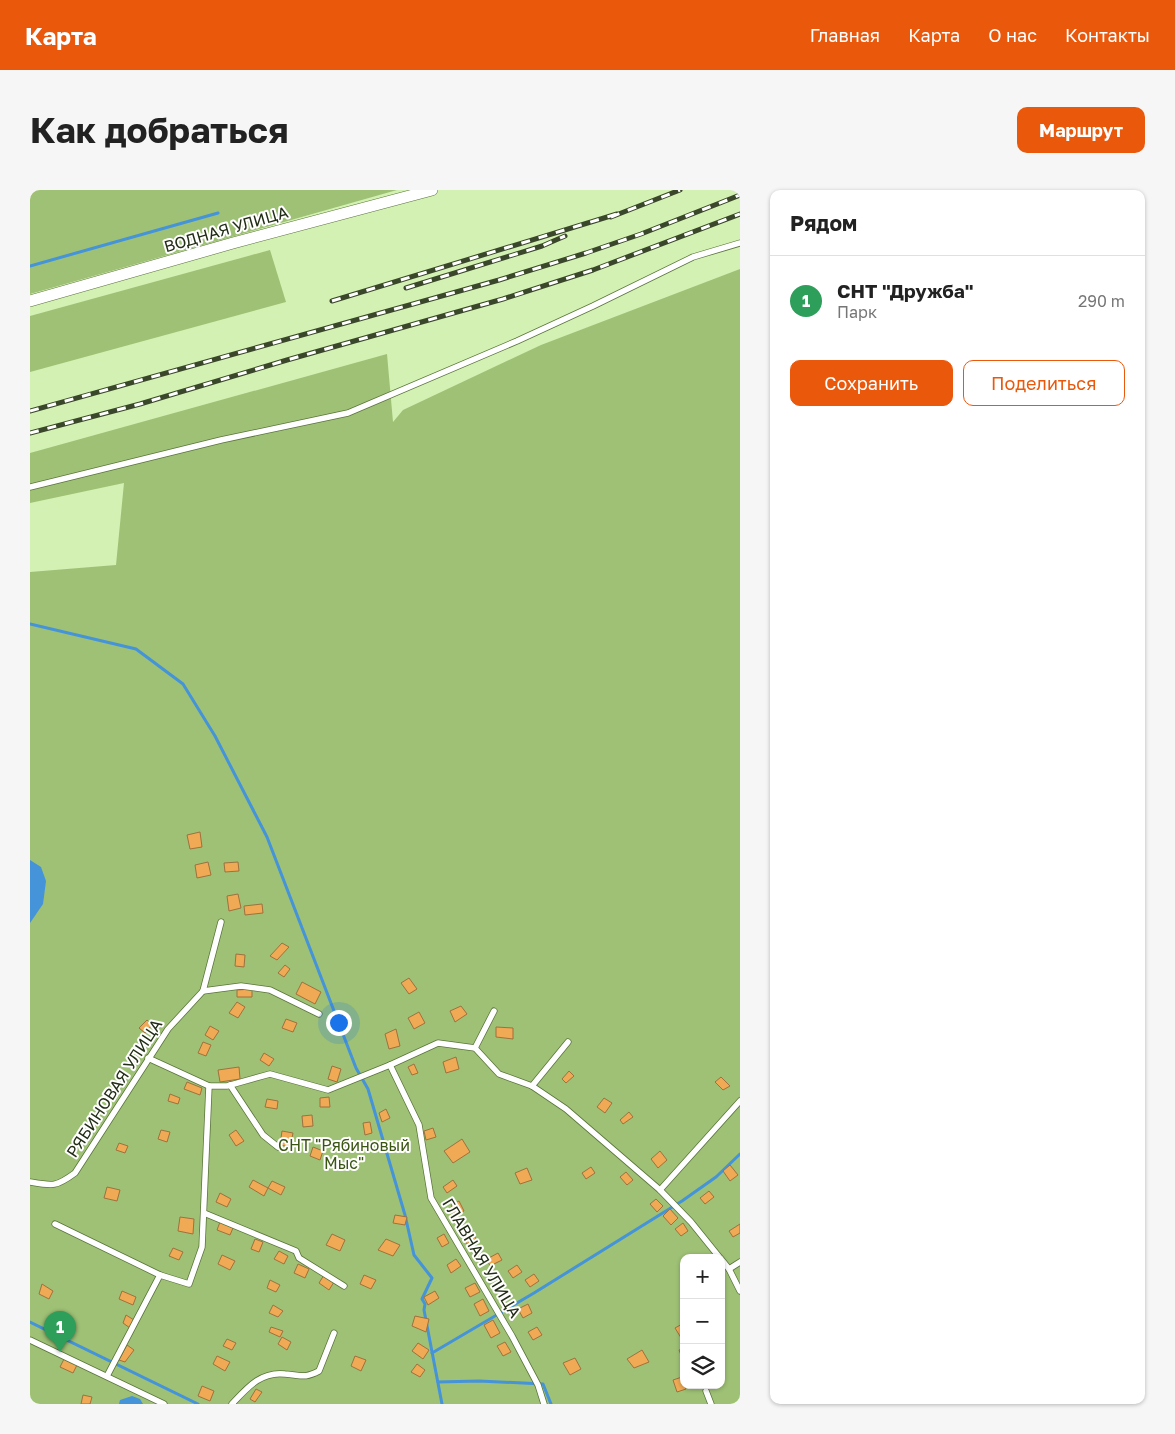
<!DOCTYPE html>
<html lang="ru">
<head>
<meta charset="utf-8">
<style>
  body { margin:0; font-family:"Golos Text",sans-serif; background:#f6f6f6; color:#222 }
  .controls { position:absolute; right:15px; bottom:15px; display:grid; overflow:hidden; border-radius:10px; box-shadow:0 1px 4px #0004 }
  .controls button { width:45px; height:45px; display:grid; place-items:center; padding:0; border:0; border-bottom:1px solid #e0e0e0; background:#fff; color:#222; font:25px sans-serif }
  .you { position:absolute; left:308px; top:832px; width:18px; height:18px; margin:-12px; border:4px solid #fff; border-radius:50%; background:#1a73e8; box-shadow:0 0 0 8px #1a73e833 }
  .badge { display:grid; place-items:center; width:32px; height:32px; border-radius:50%; background:#ea580c; color:#fff; font-size:16px; font-weight:700 }
  .pin { position:absolute; translate:-50% -41px; filter:drop-shadow(0 1px 2px #0008) }
  .pin::after { content:''; position:absolute; top:26px; width:18px; height:15px; background:inherit; clip-path:polygon(0 0,100% 0,50% 100%) }
  .list { margin:0; padding:0; list-style:none }
  h2 { display:flex; justify-content:space-between; align-items:center; height:65px; margin:0; padding:0 20px; font-size:21px }
  h2 small { font-size:16px; font-weight:400; color:#767676 }
  .list li { display:grid; grid-template-columns:32px 1fr auto; gap:15px; align-items:center; box-sizing:border-box; height:90px; padding:0 20px; border-top:1px solid #e0e0e0 }
  .list b { display:block; font-size:19px; white-space:nowrap }
  .list p { margin:0; font-size:16px; white-space:nowrap; color:#767676 }
  .list em { font-size:16px; font-style:normal; color:#767676 }
  .actions { display:flex; gap:10px; padding:15px 20px }
  .actions a { flex:1; padding:11px 0; border:1px solid #ea580c; border-radius:10px; text-align:center; font-size:18px; color:#ea580c }
  .actions .main { background:#ea580c; color:#fff }
  .icon { flex:none; width:28px; height:28px; fill:none; stroke:currentColor; stroke-width:2; stroke-linecap:round; stroke-linejoin:round }
  .map { position:relative; flex:none; width:710px; height:1214px; overflow:hidden; border-radius:10px }
  header { display:flex; align-items:center; gap:30px; box-sizing:border-box; height:70px; padding:0 25px; background:#ea580c; color:#fff }
  header strong { font-size:24px }
  nav { display:flex; gap:28px; margin-inline-start:auto; font-size:18px }
  .intro { display:flex; align-items:center; justify-content:space-between; box-sizing:border-box; height:120px; padding:0 30px }
  h1 { margin:0; font-size:35px }
  .button { padding:12px 22px; border-radius:10px; background:#ea580c; color:#fff; font-size:18px; font-weight:700 }
  main { display:flex; gap:30px; padding:0 30px }
  aside { flex:1; background:#fff; border-radius:10px; box-shadow:0 1px 4px #0004 }
  .map>svg:first-child { display:block }
</style>
</head>
<body>
<header>
<strong>Карта</strong>
<nav><a>Главная</a><a>Карта</a><a>О нас</a><a>Контакты</a></nav>
</header>
<div class="intro"><h1>Как добраться</h1><a class="button">Маршрут</a></div>
<main>
<div class="map">
<svg width="710" height="1214" viewBox="0 0 710 1214">
  <rect width="100%" height="100%" fill="#d3f1b2"/>
  <g fill="#9ec175" fill-rule="evenodd">
    <polygon points="0,0 367,0 0,104"/>
    <polygon points="240,60 256,112 0,182 0,126"/>
    <path d="M710,79V1214H0V382L86,375L94,293L0,313V263L357,164L363,232L373,220L511,155ZM654,1068H691V1195H654Z"/>
  </g>
  <g fill="#4593d9">
    <polygon points="0,670 11,677 16,691 13,714 0,733"/>
    <polygon points="102,1206 110,1209 113,1214 89,1214 90,1210"/>
  </g>
  <g fill="none" stroke-linecap="round" stroke-linejoin="round">
    <g stroke="#4593d9" stroke-width="3">
      <polyline points="0,76 188,23"/>
      <polyline points="0,434 106,459 153,494 185,546 237,647 326,878 338,899 375,1025 384,1065 402,1088 392,1109 395,1114 394,1120 412,1214"/>
      <polyline points="0,1132 168,1214"/>
      <polyline points="402,1163 504,1103 652,1011 686,987 710,964"/>
      <polyline points="408,1192 449,1191 513,1194 521,1214"/>
    </g>
  </g>
  <g fill="#f0a954" stroke="#9e713d">
    <polygon points="170,642 172,657 160,659 157,645"/>
    <polygon points="178,672 181,685 167,688 165,675"/>
    <polygon points="208,672 209,681 195,682 194,673"/>
    <polygon points="208,704 211,718 199,721 197,706"/>
    <polygon points="232,714 233,723 215,725 214,716"/>
    <polygon points="252,753 259,757 247,770 240,766"/>
    <polygon points="206,764 215,765 214,777 205,776"/>
    <polygon points="255,775 260,779 254,787 248,783"/>
    <polygon points="379,788 387,799 379,804 371,793"/>
    <polygon points="272,792 291,802 285,814 266,804"/>
    <polygon points="222,799 222,807 207,807 207,800"/>
    <polygon points="207,812 215,817 208,828 199,823"/>
    <polygon points="431,816 437,824 425,832 420,821"/>
    <polygon points="389,822 395,833 384,839 378,828"/>
    <polygon points="256,829 267,833 263,842 252,838"/>
    <polygon points="117,830 122,835 115,843 109,838"/>
    <polygon points="180,836 189,841 183,850 175,845"/>
    <polygon points="466,837 483,838 483,849 466,847"/>
    <polygon points="366,839 370,856 359,859 355,844"/>
    <polygon points="173,852 181,855 176,866 168,863"/>
    <polygon points="234,863 244,869 239,876 230,870"/>
    <polygon points="426,867 429,879 416,883 413,872"/>
    <polygon points="384,874 388,883 382,885 378,877"/>
    <polygon points="302,876 311,879 307,892 298,889"/>
    <polygon points="209,877 210,889 190,892 188,880"/>
    <polygon points="539,881 544,886 536,893 532,889"/>
    <polygon points="691,887 700,896 693,900 685,892"/>
    <polygon points="157,892 172,898 170,905 154,899"/>
    <polygon points="140,904 150,908 148,914 138,911"/>
    <polygon points="299,907 300,917 290,917 290,908"/>
    <polygon points="574,908 582,913 575,923 567,917"/>
    <polygon points="237,909 248,911 247,919 235,917"/>
    <polygon points="356,919 360,928 352,932 349,923"/>
    <polygon points="599,922 603,927 593,934 590,930"/>
    <polygon points="282,925 283,936 273,937 272,926"/>
    <polygon points="340,932 342,943 335,945 333,933"/>
    <polygon points="403,938 406,947 396,950 394,941"/>
    <polygon points="131,940 140,942 137,952 128,949"/>
    <polygon points="206,940 214,951 206,956 199,945"/>
    <polygon points="252,941 263,943 260,957 250,955"/>
    <polygon points="432,949 440,962 423,973 414,961"/>
    <polygon points="89,953 98,956 95,963 86,960"/>
    <polygon points="283,957 293,961 290,970 280,966"/>
    <polygon points="630,961 637,970 628,978 621,969"/>
    <polygon points="700,975 708,985 700,991 693,981"/>
    <polygon points="561,977 565,983 556,989 552,983"/>
    <polygon points="497,978 502,990 490,994 485,983"/>
    <polygon points="596,982 603,990 597,995 590,987"/>
    <polygon points="223,990 238,998 234,1006 219,997"/>
    <polygon points="423,990 427,996 417,1003 413,997"/>
    <polygon points="242,991 255,997 251,1005 238,998"/>
    <polygon points="77,997 90,1000 87,1011 74,1008"/>
    <polygon points="679,1001 684,1007 675,1014 670,1008"/>
    <polygon points="190,1003 201,1009 197,1017 186,1012"/>
    <polygon points="626,1009 633,1016 627,1022 620,1014"/>
    <polygon points="429,1011 434,1021 426,1025 421,1015"/>
    <polygon points="640,1019 648,1028 641,1035 633,1026"/>
    <polygon points="365,1025 377,1027 375,1035 363,1033"/>
    <polygon points="150,1027 164,1029 163,1044 148,1041"/>
    <polygon points="190,1032 203,1038 200,1045 187,1040"/>
    <polygon points="653,1033 658,1041 651,1046 645,1039"/>
    <polygon points="710,1034 710,1043 703,1047 699,1041"/>
    <polygon points="442,1041 446,1049 437,1054 433,1047"/>
    <polygon points="302,1044 315,1050 310,1061 296,1055"/>
    <polygon points="414,1044 419,1053 412,1057 407,1048"/>
    <polygon points="225,1049 233,1052 229,1062 221,1059"/>
    <polygon points="356,1049 370,1055 363,1066 348,1060"/>
    <polygon points="143,1058 153,1062 149,1070 139,1066"/>
    <polygon points="249,1061 258,1066 254,1074 244,1069"/>
    <polygon points="468,1063 472,1070 460,1076 457,1069"/>
    <polygon points="192,1065 205,1071 200,1080 188,1074"/>
    <polygon points="426,1069 431,1076 421,1083 417,1075"/>
    <polygon points="268,1074 279,1079 275,1088 264,1083"/>
    <polygon points="487,1075 492,1082 483,1088 478,1081"/>
    <polygon points="504,1084 509,1091 500,1097 495,1090"/>
    <polygon points="294,1085 304,1092 299,1100 289,1093"/>
    <polygon points="334,1085 346,1090 341,1099 330,1094"/>
    <polygon points="240,1090 250,1095 246,1102 237,1098"/>
    <polygon points="445,1093 450,1102 440,1107 435,1098"/>
    <polygon points="12,1094 23,1101 19,1109 9,1104"/>
    <polygon points="92,1101 106,1107 103,1115 89,1109"/>
    <polygon points="405,1101 409,1108 398,1115 394,1107"/>
    <polygon points="453,1109 459,1121 450,1126 444,1114"/>
    <polygon points="498,1114 502,1123 493,1128 488,1119"/>
    <polygon points="243,1115 253,1121 248,1127 239,1123"/>
    <polygon points="96,1125 104,1130 100,1138 93,1133"/>
    <polygon points="385,1126 399,1129 396,1142 382,1136"/>
    <polygon points="463,1130 470,1143 461,1148 454,1135"/>
    <polygon points="654,1133 654,1150 653,1151 645,1138"/>
    <polygon points="241,1137 253,1141 250,1147 239,1142"/>
    <polygon points="507,1137 512,1145 503,1150 498,1142"/>
    <polygon points="252,1147 261,1152 257,1160 248,1154"/>
    <polygon points="197,1149 206,1153 202,1160 193,1156"/>
    <polygon points="475,1152 481,1162 473,1166 467,1156"/>
    <polygon points="388,1153 399,1160 393,1169 382,1161"/>
    <polygon points="97,1155 104,1160 95,1172 89,1170"/>
    <polygon points="654,1158 654,1169 653,1170 649,1160"/>
    <polygon points="612,1160 619,1172 604,1178 597,1169"/>
    <polygon points="187,1166 200,1172 195,1181 183,1174"/>
    <polygon points="325,1166 336,1170 331,1181 321,1176"/>
    <polygon points="545,1168 551,1179 540,1185 533,1173"/>
    <polygon points="34,1169 47,1175 43,1183 30,1177"/>
    <polygon points="387,1174 395,1180 390,1187 381,1182"/>
    <polygon points="652,1187 656,1199 647,1202 643,1190"/>
    <polygon points="172,1196 184,1201 180,1211 168,1206"/>
    <polygon points="226,1199 232,1202 225,1212 220,1209"/>
    <polygon points="53,1205 62,1207 60,1214 51,1214"/>
  </g>
  <g fill="none" stroke-linecap="round" stroke-linejoin="round">
    <defs>
      <g id="lane">
        <polyline points="0,297 191,250 318,223 487,151 563,116 663,67 710,53"/>
        <polyline points="173,801 211,796 240,800 289,824"/>
        <polyline points="445,858 464,821"/>
        <polyline points="118,868 179,896 197,896 240,884 298,900 360,875 408,853 445,858 469,884 502,896 536,919 630,1000 661,1032 690,1068"/>
        <polyline points="360,875 389,935 401,1008 482,1146 508,1195 514,1214"/>
        <polyline points="200,895 233,945 248,957"/>
        <polyline points="502,896 538,852"/>
        <path d="M0,992C23,996 26,997 45,983L138,839L173,801L191,732"/>
        <polyline points="630,1000 710,911"/>
        <polyline points="174,1023 266,1061 269,1068 314,1096"/>
        <polyline points="25,1034 130,1085"/>
        <polyline points="691,1069 699,1079 710,1101"/>
        <polyline points="699,1079 710,1072"/>
        <polyline points="0,1150 134,1214"/>
        <polyline points="77,1186 130,1085 159,1094 172,1057 179,896"/>
        <polyline points="676,1201 681,1214"/>
        <path d="M202,1214C217,1198 231,1181 255,1184C272,1185 273,1189 289,1181L304,1143"/>
      </g>
      <polyline id="street" points="0,111 203,53 402,0"/>
    </defs>
    <use href="#lane" stroke="#5a743a" stroke-width="7"/>
    <use href="#street" stroke="#5a743a" stroke-width="12"/>
    <use href="#lane" stroke="#fff" stroke-width="5.5"/>
    <use href="#street" stroke="#fff" stroke-width="11"/>
    <defs>
      <g id="rail">
        <polyline points="581,27 650,0"/>
        <polyline points="376,98 512,56 535,46"/>
        <polyline points="302,111 587,24"/>
        <polyline points="0,221 469,90 556,63 611,44 710,5"/>
        <polyline points="0,243 110,214 257,170 473,109 563,80 710,24"/>
      </g>
    </defs>
    <use href="#rail" stroke="#3a472a" stroke-width="5"/>
    <use href="#rail" stroke="#fff" stroke-width="3" stroke-dasharray="9" stroke-linecap="butt"/>
  </g>
  <g text-anchor="middle" stroke-width="4" stroke-linejoin="round" paint-order="stroke">
    <g font-size="16" fill="#222d15" stroke="#fff">
      <text transform="translate(196 39) rotate(-16)" y="6">ВОДНАЯ УЛИЦА</text>
      <text transform="translate(84 898) rotate(-57)" y="6">РЯБИНОВАЯ УЛИЦА</text>
      <text transform="translate(452 1068) rotate(59)" y="6">ГЛАВНАЯ УЛИЦА</text>
    </g>
    <g font-size="16" fill="#3a5411" stroke="#fff">
      <text x="314" y="961">СНТ "Рябиновый<tspan x="314" dy="18">Мыс"</tspan></text>
    </g>
  </g>
</svg>
<div class="controls">
<button>+</button>
<button>−</button>
<button><svg class="icon" aria-label="layers" viewBox="0 0 24 24"><path d="M12 4l9 5-9 5-9-5zM3 14l9 5 9-5"/></svg></button>
</div>
<div class="you"></div>
<div class="pin badge" style="left:30px;top:1162px;background:#2e9e5b">1</div>
</div>
<aside>
<h2>Рядом<small></small></h2>
<ul class="list">
<li><span class="badge" style="background:#2e9e5b">1</span><div><b>СНТ &quot;Дружба&quot;</b><p>Парк</p></div><em>290 m</em></li>
</ul>
<div class="actions"><a class="main">Сохранить</a><a>Поделиться</a></div>
</aside>
</main>
</body>
</html>
